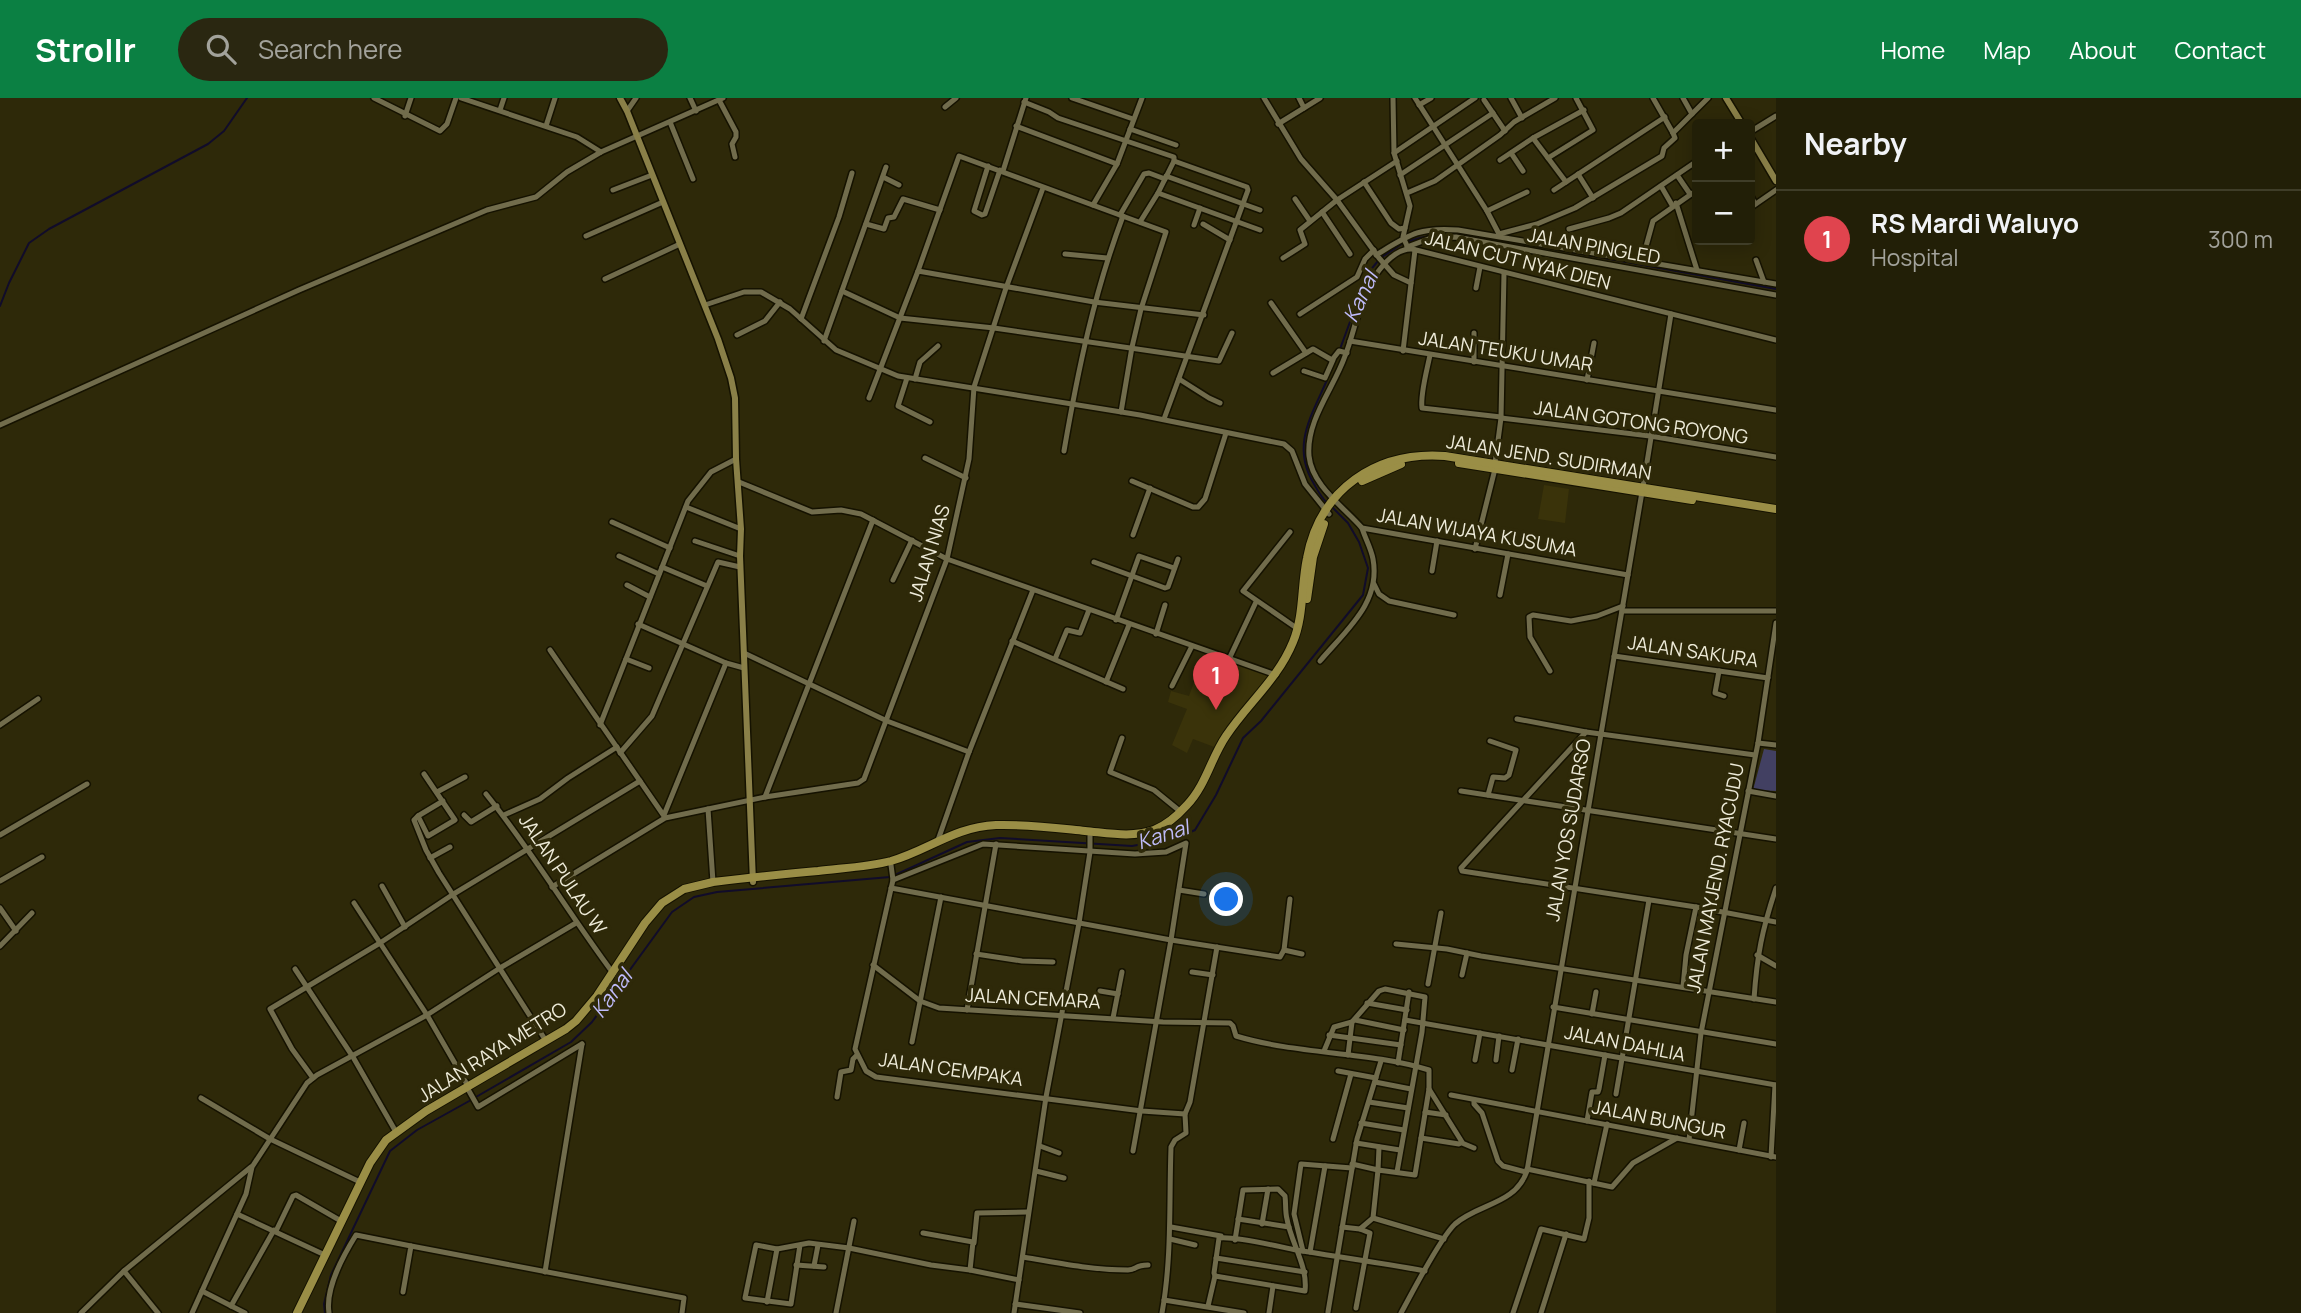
<!DOCTYPE html>
<html lang="en">
<head>
<meta charset="utf-8">
<style>
  body { margin:0; font-family:Manrope,sans-serif; background:#2a2711; color:#f1f3f6 }
  .controls { position:absolute; right:21px; top:21px; display:grid; overflow:hidden; border-radius:7px; box-shadow:0 4px 18px #0003 }
  .controls button { width:63px; height:63px; display:grid; place-items:center; padding:0; border:0; border-bottom:2px solid #3f3d28; background:#221f07; color:#f1f3f6; font:35px sans-serif }
  .you { position:absolute; left:1227px; top:802px; width:24px; height:24px; margin:-18px; border:5px solid #fff; border-radius:50%; background:#1a73e8; box-shadow:0 0 0 10px #1a73e833 }
  .badge { display:grid; place-items:center; width:46px; height:46px; border-radius:50%; background:#0b8043; color:#fff; font-size:23px; font-weight:700 }
  .pin { position:absolute; translate:-50% -58px; filter:drop-shadow(0 2px 4px #0008) }
  .pin::after { content:''; position:absolute; top:37px; width:24px; height:21px; background:inherit; clip-path:polygon(0 0,100% 0,50% 100%) }
  .list { margin:0; padding:0; list-style:none }
  h2 { display:flex; justify-content:space-between; align-items:center; height:91px; margin:0; padding:0 28px; font-size:30px }
  h2 small { font-size:23px; font-weight:400; color:#a2a29b }
  .list li { display:grid; grid-template-columns:46px 1fr auto; gap:21px; align-items:center; box-sizing:border-box; height:98px; padding:0 28px; border-top:2px solid #3f3d28 }
  .list b { display:block; font-size:26px; white-space:nowrap }
  .list p { margin:0; font-size:23px; white-space:nowrap; color:#a2a29b }
  .list em { font-size:23px; font-style:normal; color:#a2a29b }
  .icon { flex:none; width:38px; height:38px; fill:none; stroke:currentColor; stroke-width:2; stroke-linecap:round; stroke-linejoin:round }
  .map { position:relative; flex:none; width:1776px; height:1215px; overflow:hidden }
  header { display:flex; align-items:center; gap:42px; box-sizing:border-box; height:98px; padding:0 35px; background:#0b8043; color:#fff }
  header strong { font-size:33px }
  nav { display:flex; gap:38px; margin-inline-start:auto; font-size:24px }
  .search { width:490px; height:63px; background:#2a2711; display:flex; align-items:center; gap:18px; box-sizing:border-box; padding:0 24px; border-radius:38px; color:#a2a29b; font-size:26px }
  main { display:flex }
  aside { flex:1; background:#221f07 }
  .map>svg:first-child { display:block }
</style>
</head>
<body>
<header>
<strong>Strollr</strong>
<div class="search"><svg class="icon" aria-label="search" viewBox="0 0 24 24"><circle cx="10" cy="10" r="6"/><path d="M15 15l6 6"/></svg>Search here</div>
<nav><a>Home</a><a>Map</a><a>About</a><a>Contact</a></nav>
</header>
<main>
<div class="map">
<svg width="1776" height="1215" viewBox="0 0 1776 1215">
  <rect width="100%" height="100%" fill="#2e2909"/>
  <g fill="#3a330a">
    <polygon points="1544,387 1569,391 1565,425 1538,421"/>
    <polygon points="1238,566 1269,578 1217,650 1193,641 1187,655 1172,647 1187,611 1168,604 1171,593 1189,598 1197,576 1223,587 1233,567"/>
  </g>
  <polygon fill="#424062" points="1764,651 1776,653 1776,693 1753,692"/>
  <g fill="none" stroke-linecap="round" stroke-linejoin="round">
    <g stroke="#110c2a" stroke-width="2">
      <path d="M1409,143C1444,131 1477,138 1513,144"/>
      <polyline points="1543,149 1776,191"/>
      <polyline points="1382,159 1403,145"/>
      <polyline points="0,208 9,185 29,145 49,131 208,46 224,33 247,0"/>
      <polyline points="1340,251 1368,175 1378,163"/>
      <path d="M1327,405C1321,399 1318,393 1314,386C1291,348 1311,319 1327,282"/>
      <polyline points="895,777 967,744 1000,740 1132,748 1177,740 1195,732 1216,697 1243,640 1261,623 1363,497 1368,470 1359,444 1348,425 1331,408"/>
      <polyline points="476,999 571,944 592,924 672,814 694,799 717,794 890,779"/>
      <polyline points="325,1215 324,1206 331,1177 390,1053 417,1032 471,1002"/>
    </g>
    <defs>
      <g id="minor">
        <polyline points="374,0 440,33 447,26 456,0"/>
        <polyline points="461,0 577,39 601,54"/>
        <polyline points="690,0 696,13"/>
        <polyline points="1072,0 1133,21"/>
        <polyline points="1264,0 1301,61 1337,102 1379,160 1394,177 1411,185"/>
        <polyline points="1299,0 1304,10"/>
        <polyline points="1393,0 1394,55 1410,108 1403,139 1408,150"/>
        <polyline points="1415,0 1487,113 1499,136"/>
        <polyline points="1511,0 1522,20"/>
        <polyline points="1653,0 1673,35"/>
        <polyline points="1683,0 1692,16"/>
        <polyline points="719,2 736,34 736,39 732,46 735,59"/>
        <polyline points="1484,2 1505,33"/>
        <polyline points="1024,4 1049,14 1058,20 1174,59 1174,63 1158,95 1140,124"/>
        <polyline points="1419,7 1431,0"/>
        <polyline points="945,9 956,0"/>
        <polyline points="500,12 504,0"/>
        <polyline points="627,13 636,0"/>
        <polyline points="405,18 411,0"/>
        <polyline points="670,24 693,81"/>
        <polyline points="1278,26 1320,0"/>
        <polyline points="546,28 555,0"/>
        <polyline points="1016,28 1117,66"/>
        <polyline points="1130,31 1176,47"/>
        <polyline points="1750,34 1776,18"/>
        <polyline points="1673,35 1708,0"/>
        <polyline points="1533,40 1566,84"/>
        <polyline points="1394,55 1475,0"/>
        <polyline points="1511,55 1523,73"/>
        <polyline points="1548,60 1593,32 1576,0"/>
        <polyline points="1500,62 1533,40 1584,12"/>
        <polyline points="988,68 974,113 982,117 985,116 1000,72"/>
        <polyline points="1003,73 1026,0"/>
        <polyline points="1578,76 1593,100"/>
        <polyline points="1400,77 1493,15"/>
        <polyline points="1677,77 1690,96"/>
        <polyline points="1166,78 1260,112"/>
        <polyline points="883,79 899,87"/>
        <polyline points="1364,84 1391,125 1399,131 1405,130"/>
        <polyline points="1661,88 1672,107"/>
        <polyline points="613,92 652,77"/>
        <polyline points="1554,92 1665,19"/>
        <polyline points="1158,95 1260,132"/>
        <polyline points="1407,95 1435,83 1500,37 1514,24 1555,0"/>
        <polyline points="1750,96 1755,106"/>
        <polyline points="1295,101 1310,123"/>
        <polyline points="1676,105 1697,172"/>
        <polyline points="1093,107 1117,66 1142,0"/>
        <polyline points="1750,110 1776,92"/>
        <polyline points="1487,113 1527,94"/>
        <polyline points="1322,114 1350,156"/>
        <polyline points="1120,117 1144,76 1149,75 1165,81"/>
        <polyline points="866,126 884,131 888,120 894,119 903,101 940,112"/>
        <polyline points="1203,126 1230,142"/>
        <polyline points="1194,127 1200,110"/>
        <polyline points="1569,131 1609,120 1621,115 1697,63"/>
        <polyline points="1499,136 1537,126 1575,110 1662,58 1664,50 1675,40 1673,35"/>
        <polyline points="586,138 663,104"/>
        <polyline points="1407,149 1431,140 1456,139 1776,197"/>
        <polyline points="1065,156 1107,160"/>
        <path d="M1376,157C1409,137 1418,129 1458,132L1776,186"/>
        <polyline points="1283,160 1305,146 1300,132 1337,102 1397,63"/>
        <polyline points="1756,162 1764,184"/>
        <polyline points="1642,163 1653,123 1697,92"/>
        <polyline points="918,173 959,58 1166,134 1141,211 1132,249 1121,314"/>
        <polyline points="605,181 680,146"/>
        <polyline points="1476,190 1480,169"/>
        <polyline points="842,193 900,220 994,230 1219,263 1232,235"/>
        <polyline points="1271,205 1306,255"/>
        <polyline points="705,207 744,194 761,194 790,211 836,252 898,278 1140,317 1284,346 1292,353 1305,386 1329,416"/>
        <polyline points="1300,216 1357,179 1365,161 1374,152"/>
        <polyline points="801,221 839,119 852,75"/>
        <polyline points="737,237 765,223 780,204"/>
        <polyline points="824,243 886,69"/>
        <polyline points="1350,243 1776,312"/>
        <polyline points="1403,253 1415,152"/>
        <path d="M1430,257C1427,272 1420,297 1422,310L1501,319"/>
        <polyline points="1474,264 1474,235"/>
        <polyline points="1304,273 1325,280 1333,262"/>
        <polyline points="1273,275 1313,251 1332,262 1339,253 1347,255"/>
        <polyline points="907,280 898,308 930,324"/>
        <polyline points="915,281 920,264 938,248"/>
        <polyline points="1179,281 1209,300 1220,305"/>
        <polyline points="1587,282 1594,245"/>
        <polyline points="869,300 918,173 1094,204 1204,217"/>
        <polyline points="1501,320 1650,338 1776,359"/>
        <polyline points="1164,321 1248,92 1247,89 1174,63"/>
        <polyline points="0,327 299,192 487,112 536,99 567,74 601,54 723,0"/>
        <path d="M1064,353C1078,272 1094,195 1123,118"/>
        <polyline points="925,360 966,380"/>
        <polyline points="1495,365 1501,320 1504,175"/>
        <polyline points="1132,383 1193,409 1198,409 1205,401 1226,335"/>
        <polyline points="739,384 812,414 841,412 861,416 947,461 1276,577"/>
        <polyline points="1643,389 1671,216"/>
        <polyline points="686,409 741,431"/>
        <polyline points="612,424 670,450"/>
        <polyline points="1290,434 1243,493 1298,531"/>
        <polyline points="1133,437 1150,390"/>
        <polyline points="695,443 740,458"/>
        <polyline points="1475,451 1495,371"/>
        <polyline points="619,458 659,476"/>
        <polyline points="1094,464 1165,490 1168,489 1178,461"/>
        <polyline points="662,469 707,488"/>
        <polyline points="1432,473 1437,443"/>
        <path d="M1628,477L1362,430C1344,409 1312,388 1309,358C1306,322 1334,290 1345,258C1355,233 1359,201 1375,178C1383,166 1397,150 1412,151L1776,242"/>
        <polyline points="893,482 912,442"/>
        <polyline points="1374,486 1379,496 1389,503 1454,517"/>
        <polyline points="627,487 650,499"/>
        <polyline points="1500,497 1508,456"/>
        <polyline points="1622,513 1776,513"/>
        <polyline points="1116,522 1139,458 1174,470"/>
        <polyline points="638,526 726,565 744,570"/>
        <polyline points="1156,536 1165,507"/>
        <polyline points="1012,543 1123,591"/>
        <polyline points="550,552 664,718"/>
        <polyline points="744,555 887,623 969,654"/>
        <polyline points="1614,558 1768,580"/>
        <polyline points="626,561 649,570"/>
        <polyline points="1055,561 1067,532 1080,535 1089,512"/>
        <polyline points="1229,561 1256,504"/>
        <path d="M1320,563C1346,532 1381,505 1373,461C1371,450 1365,440 1362,430"/>
        <polyline points="1550,573 1530,539 1529,519 1533,517 1571,523 1597,518 1623,508"/>
        <polyline points="1719,573 1715,595 1724,598"/>
        <polyline points="1106,584 1129,527"/>
        <polyline points="1172,588 1192,548"/>
        <polyline points="1517,621 1586,634"/>
        <polyline points="0,627 38,601"/>
        <polyline points="600,627 688,403 711,374 736,361"/>
        <polyline points="1122,640 1110,674 1154,692 1181,714"/>
        <polyline points="1758,645 1776,647"/>
        <polyline points="620,655 652,618 718,464 740,469"/>
        <polyline points="1755,657 1586,634 1461,770 1462,773 1696,809 1776,824"/>
        <polyline points="424,676 455,722 428,738 418,718 443,703"/>
        <polyline points="1461,693 1776,741"/>
        <polyline points="1748,693 1776,698"/>
        <polyline points="437,694 465,679"/>
        <path d="M486,696C532,753 569,816 613,875"/>
        <polyline points="1488,697 1493,679 1505,680 1509,677 1516,652 1490,643"/>
        <polyline points="765,699 873,422"/>
        <polyline points="708,711 713,784"/>
        <polyline points="464,717 471,724 497,708"/>
        <polyline points="504,717 540,701 568,680 617,649"/>
        <polyline points="664,717 726,565"/>
        <polyline points="418,718 414,722 426,752 439,775 546,943"/>
        <polyline points="0,737 87,686"/>
        <polyline points="938,742 969,654 1033,492"/>
        <polyline points="430,760 450,749"/>
        <polyline points="891,767 893,782 855,951 866,973 876,979 1142,1013 1185,1016 1190,1004 1217,849"/>
        <polyline points="893,782 983,746 1135,756 1166,754 1186,745 1171,842 1133,1053"/>
        <polyline points="0,783 42,759"/>
        <polyline points="382,788 405,829"/>
        <polyline points="552,789 665,720 765,699 858,685 864,681 947,461 969,361 974,289 1006,190 1043,90"/>
        <polyline points="891,790 1171,842 1280,859 1284,852 1290,801"/>
        <polyline points="1179,792 1204,796"/>
        <polyline points="354,805 427,917 468,988"/>
        <polyline points="0,810 16,833"/>
        <polyline points="1396,846 1447,851 1481,858 1776,904"/>
        <polyline points="0,848 32,815"/>
        <polyline points="1284,852 1302,856"/>
        <polyline points="976,856 1022,863 1053,864"/>
        <polyline points="1757,857 1776,868"/>
        <path d="M873,867L920,903L939,910L1163,924L1230,925L1233,928L1236,938C1299,957 1367,953 1429,972V991L1415,1077L1378,1072L1373,1120L1360,1131L1342,1129"/>
        <polyline points="295,871 353,959 396,1034"/>
        <polyline points="1192,874 1213,877"/>
        <polyline points="1462,877 1467,855"/>
        <polyline points="1428,886 1441,815"/>
        <polyline points="1683,889 1686,857 1696,809"/>
        <polyline points="1100,893 1118,896"/>
        <path d="M1754,901C1757,857 1762,832 1776,790"/>
        <polyline points="1367,905 1407,912"/>
        <polyline points="1553,909 1776,946"/>
        <polyline points="967,912 996,746"/>
        <polyline points="1592,916 1596,894"/>
        <polyline points="1113,920 1122,874"/>
        <polyline points="1355,922 1404,932"/>
        <polyline points="1405,922 1776,987"/>
        <polyline points="1329,937 1401,947"/>
        <polyline points="912,944 941,799"/>
        <polyline points="1324,953 1334,929 1352,924 1379,893 1385,891 1425,899 1422,934 1397,1074"/>
        <polyline points="1348,957 1352,924"/>
        <polyline points="1475,962 1480,935"/>
        <polyline points="1496,962 1499,938"/>
        <polyline points="1398,965 1409,894"/>
        <polyline points="1512,972 1518,941"/>
        <polyline points="1338,973 1376,980"/>
        <polyline points="313,980 292,951 270,911 380,845 452,797 640,683"/>
        <polyline points="1375,984 1411,991"/>
        <polyline points="469,993 478,1009 582,946"/>
        <polyline points="1616,996 1649,802"/>
        <polyline points="1451,997 1776,1059"/>
        <polyline points="837,999 841,974 851,972 853,961 857,957"/>
        <polyline points="201,1000 270,1041 360,1084"/>
        <polyline points="1474,1002 1474,1006 1482,1015 1498,1063 1503,1068 1526,1074"/>
        <polyline points="1369,1004 1408,1010"/>
        <polyline points="1425,1014 1446,1017"/>
        <polyline points="1587,1023 1592,994 1598,994 1599,991 1605,957"/>
        <polyline points="1361,1025 1404,1032"/>
        <polyline points="1421,1040 1459,1046 1462,1044 1429,991"/>
        <polyline points="1333,1041 1351,976"/>
        <polyline points="1689,1042 1701,935 1758,645 1776,525"/>
        <polyline points="1356,1045 1400,1052"/>
        <polyline points="1462,1045 1474,1050"/>
        <polyline points="1040,1048 1059,1055"/>
        <polyline points="1739,1052 1744,1025"/>
        <polyline points="1771,1059 1775,987"/>
        <polyline points="1352,1066 1378,1072 1379,1049"/>
        <polyline points="1527,1071 1612,1089 1633,1065 1677,1040"/>
        <polyline points="1036,1073 1064,1080"/>
        <polyline points="1594,1085 1607,1026"/>
        <polyline points="237,1116 325,1157"/>
        <polyline points="1373,1120 1444,1141"/>
        <polyline points="1238,1121 1289,1129"/>
        <polyline points="1262,1126 1268,1091"/>
        <polyline points="1171,1129 1221,1138"/>
        <polyline points="276,1133 293,1098 296,1097 341,1123"/>
        <polyline points="923,1135 973,1144 970,1172"/>
        <polyline points="1170,1141 1195,1147"/>
        <path d="M1235,1142L1243,1092L1278,1091L1285,1098C1286,1105 1285,1114 1287,1121C1291,1145 1308,1168 1305,1193L1215,1178L1214,1175L1219,1140C1236,1138 1276,1148 1296,1152C1339,1159 1382,1165 1425,1173"/>
        <polyline points="974,1145 977,1115 1028,1114"/>
        <polyline points="800,1147 791,1206 745,1200 756,1147 777,1151 809,1145 849,1150 931,1167 970,1172 1019,1182"/>
        <polyline points="411,1148 684,1200 682,1215"/>
        <polyline points="1303,1153 1294,1116 1301,1066 1352,1070"/>
        <polyline points="1310,1154 1325,1068"/>
        <path d="M1023,1159C1058,1165 1093,1172 1128,1172C1137,1172 1134,1167 1148,1167"/>
        <polyline points="1216,1160 1305,1174"/>
        <polyline points="796,1167 824,1169"/>
        <polyline points="814,1168 818,1147"/>
        <polyline points="124,1173 158,1215"/>
        <polyline points="545,1174 582,946"/>
        <polyline points="202,1193 245,1215"/>
        <polyline points="1164,1202 1244,1215"/>
        <polyline points="767,1204 777,1151"/>
        <polyline points="1015,1206 1080,1215"/>
        <polyline points="231,1208 274,1132"/>
        <polyline points="1208,1208 1215,1178"/>
        <polyline points="1356,1210 1370,1135 1360,1131"/>
        <polyline points="1328,1214 1357,1041 1381,963"/>
        <polyline points="81,1215 124,1173 251,1069"/>
        <polyline points="192,1215 246,1096 252,1069 307,985 317,977 427,917 500,870 576,825"/>
        <path d="M329,1215C325,1190 343,1158 356,1137L411,1148L403,1194"/>
        <polyline points="836,1215 854,1123"/>
        <polyline points="1014,1215 1046,999 1079,825 1090,754 1090,738"/>
        <path d="M1162,1215C1172,1159 1169,1105 1171,1049L1175,1042L1186,1035L1185,1016"/>
        <polyline points="1269,1215 1273,1188"/>
        <path d="M1401,1215C1412,1195 1440,1140 1455,1126C1479,1105 1515,1107 1527,1073L1642,394"/>
        <polyline points="1513,1215 1541,1131 1584,1141 1589,1120 1589,1083"/>
        <polyline points="1541,1215 1566,1136"/>
      </g>
      <g id="major">
        <polyline points="620,0 627,13 718,241 731,280 735,300 736,361 741,431 740,458 753,784"/>
        <polyline points="1726,0 1742,26"/>
        <polyline points="1750,39 1776,83"/>
      </g>
      <g id="highway">
        <polyline points="1459,365 1692,402"/>
        <polyline points="1362,383 1401,366"/>
        <polyline points="1307,501 1313,459 1324,426"/>
        <path d="M297,1215L370,1065L386,1042L426,1013L566,931L576,923L597,898L645,825L662,805L684,791L713,784C748,780 783,776 818,773C843,770 868,769 891,763C929,752 954,729 996,727C1026,726 1056,730 1085,733C1108,735 1132,740 1154,732C1167,727 1178,717 1187,707C1206,687 1211,660 1226,638C1248,605 1278,581 1293,544C1304,518 1301,488 1307,460C1320,391 1376,353 1445,358L1776,411"/>
      </g>
    </defs>
    <use href="#minor" stroke="#151200" stroke-width="8"/>
    <use href="#major" stroke="#151200" stroke-width="9"/>
    <use href="#highway" stroke="#151200" stroke-width="10"/>
    <use href="#minor" stroke="#716c4c" stroke-width="5"/>
    <use href="#major" stroke="#8a8048" stroke-width="6"/>
    <use href="#highway" stroke="#9a8e46" stroke-width="8"/>
  </g>
  <g text-anchor="middle" stroke-width="7" stroke-linejoin="round" paint-order="stroke">
    <g font-size="19" fill="#eeebd9" stroke="#2e2909">
      <text transform="translate(1594 148) rotate(10)" y="7">JALAN PINGLED</text>
      <text transform="translate(1518 162) rotate(14)" y="7">JALAN CUT NYAK DIEN</text>
      <text transform="translate(1506 253) rotate(9)" y="7">JALAN TEUKU UMAR</text>
      <text transform="translate(1641 324) rotate(8)" y="7">JALAN GOTONG ROYONG</text>
      <text transform="translate(1549 359) rotate(9)" y="7">JALAN JEND. SUDIRMAN</text>
      <text transform="translate(1477 434) rotate(10)" y="7">JALAN WIJAYA KUSUMA</text>
      <text transform="translate(929 455) rotate(-73)" y="7">JALAN NIAS</text>
      <text transform="translate(1693 553) rotate(8)" y="7">JALAN SAKURA</text>
      <text transform="translate(1568 732) rotate(-80)" y="7">JALAN YOS SUDARSO</text>
      <text transform="translate(563 776) rotate(56)" y="7">JALAN PULAU W</text>
      <text transform="translate(1715 780) rotate(-79)" y="7">JALAN MAYJEND. RYACUDU</text>
      <text transform="translate(1033 900) rotate(3)" y="7">JALAN CEMARA</text>
      <text transform="translate(1625 945) rotate(11)" y="7">JALAN DAHLIA</text>
      <text transform="translate(492 954) rotate(-32)" y="7">JALAN RAYA METRO</text>
      <text transform="translate(951 971) rotate(8)" y="7">JALAN CEMPAKA</text>
      <text transform="translate(1659 1021) rotate(11)" y="7">JALAN BUNGUR</text>
    </g>
    <g font-size="21" font-style="italic" fill="#bfbbfa" stroke="#2e2909">
      <text transform="translate(1361 199) rotate(-65)" y="7">Kanal</text>
      <text transform="translate(1163 737) rotate(-18)" y="7">Kanal</text>
      <text transform="translate(612 896) rotate(-54)" y="7">Kanal</text>
    </g>
  </g>
</svg>
<div class="controls">
<button>+</button>
<button>−</button>
</div>
<div class="you"></div>
<div class="pin badge" style="left:1216px;top:612px;background:#e0444e">1</div>
</div>
<aside>
<h2>Nearby<small></small></h2>
<ul class="list">
<li><span class="badge" style="background:#e0444e">1</span><div><b>RS Mardi Waluyo</b><p>Hospital</p></div><em>300 m</em></li>
</ul>
</aside>
</main>
</body>
</html>
